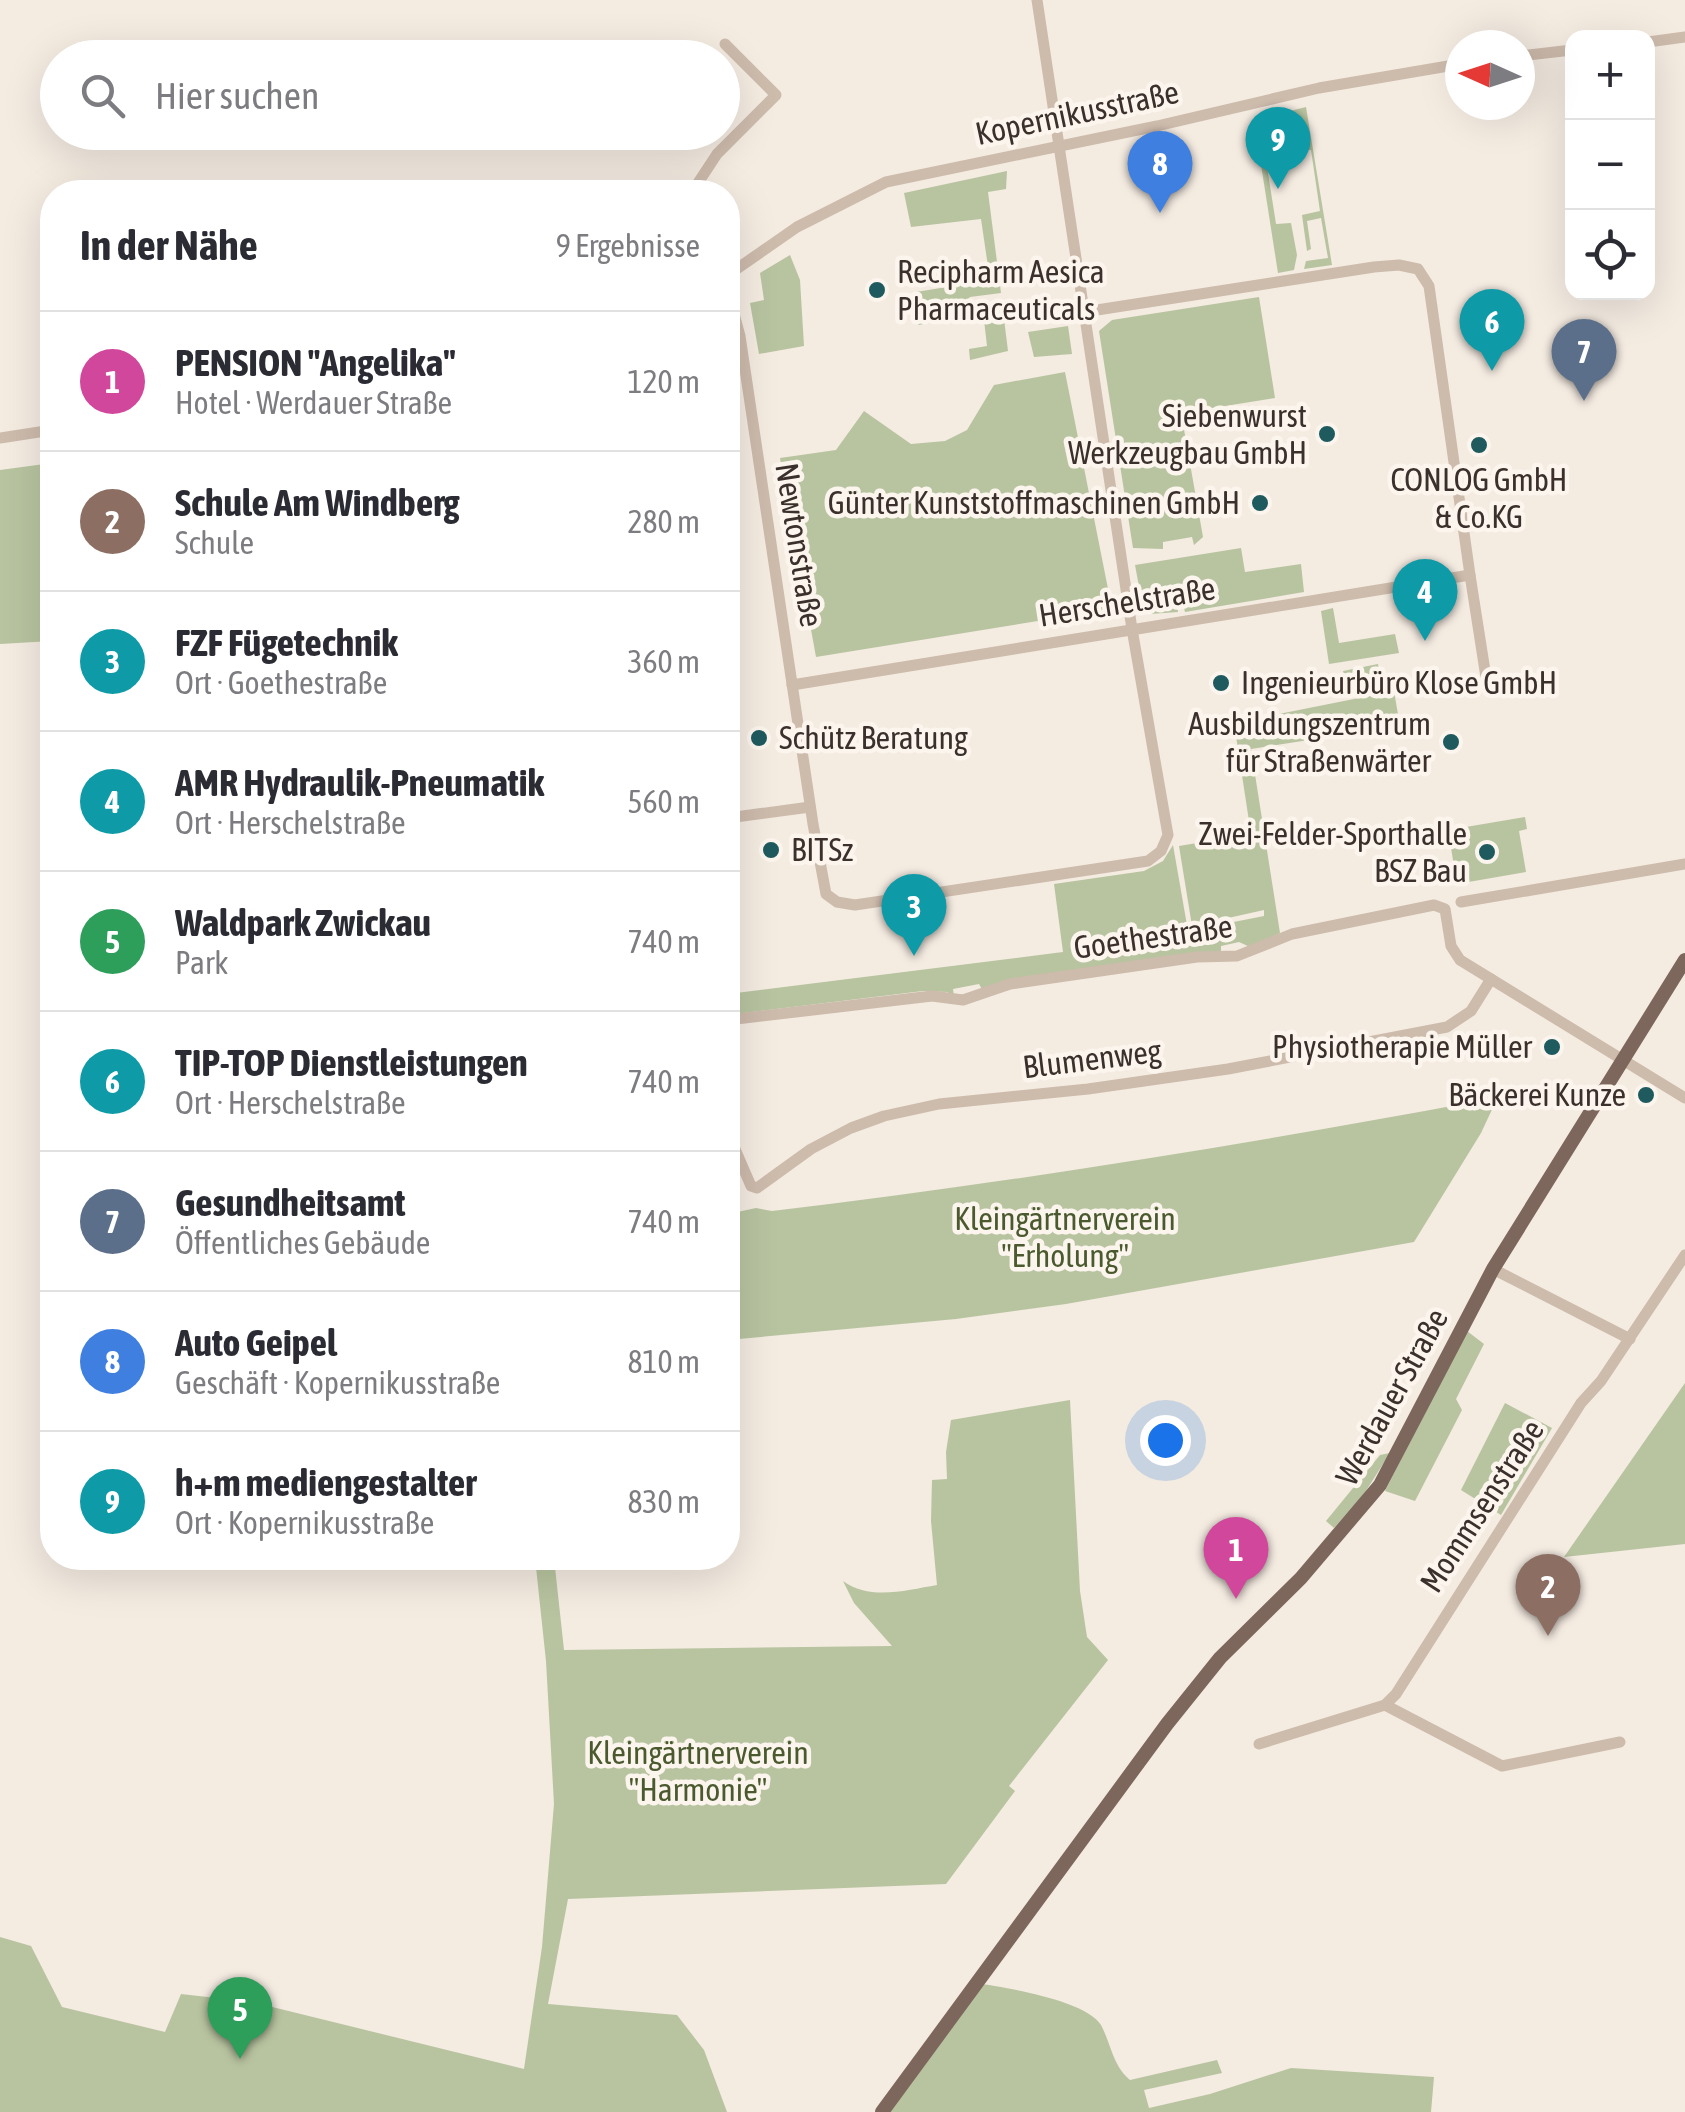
<!DOCTYPE html>
<html lang="de">
<head>
<meta charset="utf-8">
<style>
  body { margin:0; font-family:"Asap Condensed",sans-serif; background:#f7f7f7; color:#2b2b33 }
  .controls { position:absolute; right:30px; top:30px; display:grid; overflow:hidden; border-radius:20px; box-shadow:0 10px 40px #0002 }
  .controls button { width:90px; height:90px; display:grid; place-items:center; padding:0; border:0; border-bottom:2px solid #e1e1e2; background:#fff; color:#2b2b33; font:50px sans-serif }
  .compass { position:absolute; left:1445px; top:30px; width:90px; height:90px; border-radius:50%; background:#fff; box-shadow:0 10px 40px #0002; rotate:273deg }
  .you { position:absolute; left:1165px; top:1440px; width:35px; height:35px; margin:-25px; border:8px solid #fff; border-radius:50%; background:#1a73e8; box-shadow:0 0 0 15px #1a73e833 }
  .badge { display:grid; place-items:center; width:65px; height:65px; border-radius:50%; background:#1f5a5e; color:#fff; font-size:32px; font-weight:700 }
  .pin { position:absolute; translate:-50% -82px; filter:drop-shadow(0 2px 5px #0008) }
  .pin::after { content:''; position:absolute; top:52px; width:35px; height:30px; background:inherit; clip-path:polygon(0 0,100% 0,50% 100%) }
  .list { margin:0; padding:0; list-style:none }
  h2 { display:flex; justify-content:space-between; align-items:center; height:130px; margin:0; padding:0 40px; font-size:42px }
  h2 small { font-size:32px; font-weight:400; color:#7c7c81 }
  .list li { display:grid; grid-template-columns:65px 1fr auto; gap:30px; align-items:center; box-sizing:border-box; height:140px; padding:0 40px; border-top:2px solid #e1e1e2 }
  .list b { display:block; font-size:38px; white-space:nowrap }
  .list p { margin:0; font-size:32px; white-space:nowrap; color:#7c7c81 }
  .list em { font-size:32px; font-style:normal; color:#7c7c81 }
  .icon { flex:none; width:55px; height:55px; fill:none; stroke:currentColor; stroke-width:2; stroke-linecap:round; stroke-linejoin:round }
  .map { position:relative; flex:none; width:1685px; height:2112px; overflow:hidden }
  .search { position:absolute; background:#fff; box-shadow:0 10px 40px #0002; left:40px; top:40px; width:700px; height:110px; display:flex; align-items:center; gap:25px; box-sizing:border-box; padding:0 35px; border-radius:55px; color:#7c7c81; font-size:38px }
  .panel { position:absolute; background:#fff; box-shadow:0 10px 40px #0002; left:40px; top:180px; width:700px; height:1390px; border-radius:40px }
  .map>svg:first-child { display:block }
</style>
</head>
<body>
<div class="map">
<svg width="1685" height="2112" viewBox="0 0 1685 2112">
  <rect width="100%" height="100%" fill="#f4ebe1"/>
  <g fill="#b8c4a0">
    <polygon points="1306,107 1332,265 1304,269 1306,261 1328,258 1321,218 1307,221 1311,249 1307,251 1302,215 1320,211 1311,150 1307,150 1304,134 1263,141 1276,224 1291,223 1297,255 1294,270 1278,273 1254,120"/>
    <polygon points="1007,171 1006,189 988,192 1001,293 970,297 963,304 949,304 947,301 948,320 918,325 916,292 990,280 981,219 911,227 904,193"/>
    <polygon points="790,255 800,280 804,346 759,354 750,303 764,300 760,273"/>
    <polygon points="1259,297 1275,398 1200,410 1201,421 1183,424 1203,537 1194,545 1192,537 1163,542 1163,549 1133,548 1099,331 1112,320"/>
    <polygon points="1002,303 1008,351 970,360 969,349 987,346 983,311 977,307"/>
    <polygon points="1068,326 1072,354 1034,357 1028,332"/>
    <polygon points="1065,372 1112,609 816,657 780,458 836,450 864,411 911,444 945,441 967,430 994,385"/>
    <polygon points="52,463 52,641 0,644 0,470"/>
    <polygon points="1241,548 1245,572 1301,564 1304,592 1185,612 1183,603 1177,605 1178,612 1150,614 1143,608 1135,565"/>
    <polygon points="1333,608 1339,643 1395,634 1399,653 1329,664 1321,611"/>
    <polygon points="1378,664 1382,688 1348,694 1343,671"/>
    <polygon points="1394,691 1400,726 1251,749 1280,933 1250,947 1239,942 1221,946 1221,955 983,991 979,984 953,989 954,996 947,992 923,991 728,1015 728,994 1063,952 1054,884 1144,871 1163,861 1173,845 1188,931 1264,916 1264,910 1192,926 1179,846 1251,834 1234,723"/>
    <polygon points="1525,817 1527,829 1519,831 1526,872 1457,884 1448,830"/>
    <path d="M1478,1101H1496L1481,1133L1414,1242L1066,1304L956,1319L728,1340V1214L756,1208L772,1211C1008,1183 1244,1145 1478,1101Z"/>
    <polygon points="1467,1331 1484,1344 1456,1399 1462,1410 1415,1501 1385,1491"/>
    <polygon points="1685,1383 1685,1544 1564,1557"/>
    <path d="M1070,1400L1080,1591L1087,1637L1108,1660L1009,1786L1015,1791L946,1884L568,1899L548,2004L677,2015L704,2050L727,2112H0V1937L31,1946L62,2007L165,2032L181,1994L252,2002L524,2069L542,1947L554,1804L546,1661L535,1558H554L564,1650L892,1646L854,1603L843,1581C870,1601 907,1590 937,1585L931,1521L932,1480L947,1479L946,1452L951,1420Z"/>
    <polygon points="1505,1403 1552,1428 1501,1515 1461,1490"/>
    <polygon points="1390,1453 1364,1494 1334,1528 1326,1521 1380,1455"/>
    <path d="M982,1984C1009,1988 1087,2001 1101,2025C1111,2044 1113,2066 1130,2080L1217,2060L1222,2073L1144,2090L1149,2108L1210,2094L1291,2068L1434,2077L1431,2112H887Z"/>
  </g>
  <g fill="none" stroke-linecap="round" stroke-linejoin="round">
    <g stroke="#cdbbac" stroke-width="11">
      <polyline points="1648,42 1685,37"/>
      <polyline points="1520,56 1572,50"/>
      <polyline points="692,192 717,154 776,95 725,44"/>
      <polyline points="728,275 797,227 886,182 1157,126 1319,88 1460,64"/>
      <polyline points="728,292 740,336 813,824 826,894 837,902 855,905 1148,861 1161,851 1168,835 1132,629 1037,0"/>
      <polyline points="0,438 52,430"/>
      <polyline points="1470,575 1488,690"/>
      <polyline points="792,685 1470,575 1429,286 1418,269 1399,265 1374,267 1084,312"/>
      <polyline points="728,818 810,807"/>
      <polyline points="1461,902 1685,864"/>
      <polyline points="728,1020 932,996 963,1000 1010,984 1197,957 1237,956 1292,934 1434,905 1445,909 1451,946 1460,960 1685,1098"/>
      <polyline points="728,1133 751,1186 757,1188 811,1149 851,1128 884,1116 939,1104 1088,1089 1228,1069 1447,1027 1471,1011 1491,979"/>
      <polyline points="1493,1269 1630,1339"/>
      <polyline points="1385,1705 1502,1766 1620,1742"/>
      <polyline points="1259,1744 1385,1705 1396,1694 1581,1403 1601,1381 1685,1255"/>
    </g>
    <polyline stroke="#7d675c" stroke-width="14" points="882,2112 1167,1724 1220,1658 1301,1578 1380,1485 1493,1269 1685,960"/>
  </g>
  <g fill="#1f5a5e" stroke="#fbf5ee" stroke-width="4">
    <circle cx="877" cy="290" r="10"/>
    <circle cx="1327" cy="434" r="10"/>
    <circle cx="1479" cy="445" r="10"/>
    <circle cx="1260" cy="503" r="10"/>
    <circle cx="1221" cy="683" r="10"/>
    <circle cx="759" cy="738" r="10"/>
    <circle cx="1451" cy="742" r="10"/>
    <circle cx="771" cy="850" r="10"/>
    <circle cx="1487" cy="852" r="10"/>
    <circle cx="1552" cy="1047" r="10"/>
    <circle cx="1646" cy="1095" r="10"/>
  </g>
  <g text-anchor="middle" stroke-width="9" stroke-linejoin="round" paint-order="stroke">
    <g font-size="32" fill="#3b302b" stroke="#fbf5ee">
      <text transform="translate(1077 113) rotate(-12)" y="11">Kopernikusstraße</text>
      <text transform="translate(799 545) rotate(81)" y="11">Newtonstraße</text>
      <text transform="translate(1127 602) rotate(-9)" y="11">Herschelstraße</text>
      <text transform="translate(1153 937) rotate(-8)" y="11">Goethestraße</text>
      <text transform="translate(1092 1059) rotate(-7)" y="11">Blumenweg</text>
      <text transform="translate(1392 1397) rotate(-61)" y="11">Werdauer Straße</text>
      <text transform="translate(1482 1506) rotate(-57)" y="11">Mommsenstraße</text>
    </g>
    <g font-size="32" fill="#3b302b" stroke="#fbf5ee" text-anchor="end">
      <text x="897" y="283" text-anchor="start">Recipharm Aesica<tspan x="897" dy="37">Pharmaceuticals</tspan></text>
      <text x="1307" y="427">Siebenwurst<tspan x="1307" dy="37">Werkzeugbau GmbH</tspan></text>
      <text x="1479" y="491" text-anchor="middle">CONLOG GmbH<tspan x="1479" dy="37">&amp; Co.KG</tspan></text>
      <text x="1240" y="514">Günter Kunststoffmaschinen GmbH</text>
      <text x="1241" y="694" text-anchor="start">Ingenieurbüro Klose GmbH</text>
      <text x="1431" y="735">Ausbildungszentrum<tspan x="1431" dy="37">für Straßenwärter</tspan></text>
      <text x="779" y="749" text-anchor="start">Schütz Beratung</text>
      <text x="1467" y="845">Zwei-Felder-Sporthalle<tspan x="1467" dy="37">BSZ Bau</tspan></text>
      <text x="791" y="861" text-anchor="start">BITSz</text>
      <text x="1532" y="1058">Physiotherapie Müller</text>
      <text x="1626" y="1106">Bäckerei Kunze</text>
    </g>
    <g font-size="32" fill="#4a5a2e" stroke="#fbf5ee">
      <text x="1065" y="1230">Kleingärtnerverein<tspan x="1065" dy="37">"Erholung"</tspan></text>
      <text x="698" y="1764">Kleingärtnerverein<tspan x="698" dy="37">"Harmonie"</tspan></text>
    </g>
  </g>
</svg>
<div class="controls">
<button>+</button>
<button>−</button>
<button><svg class="icon" aria-label="locate" viewBox="0 0 24 24"><circle cx="12" cy="12" r="6"/><path d="M12 2v4M12 18v4M2 12h4M18 12h4"/></svg></button>
</div>
<svg class="compass" viewBox="-18 -18 36 36"><path d="M0-13l5 13h-10z" fill="#e53935"/><path d="M0 13l5-13h-10z" fill="#7c7c81"/></svg>
<div class="you"></div>
<div class="pin badge" style="left:1236px;top:1599px;background:#d1479c">1</div>
<div class="pin badge" style="left:1548px;top:1636px;background:#8d6e63">2</div>
<div class="pin badge" style="left:914px;top:956px;background:#0f9aa8">3</div>
<div class="pin badge" style="left:1425px;top:641px;background:#0f9aa8">4</div>
<div class="pin badge" style="left:240px;top:2059px;background:#2e9e5b">5</div>
<div class="pin badge" style="left:1492px;top:371px;background:#0f9aa8">6</div>
<div class="pin badge" style="left:1584px;top:401px;background:#5c6f8a">7</div>
<div class="pin badge" style="left:1160px;top:213px;background:#3f7fe0">8</div>
<div class="pin badge" style="left:1278px;top:189px;background:#0f9aa8">9</div>
<div class="search"><svg class="icon" aria-label="search" viewBox="0 0 24 24"><circle cx="10" cy="10" r="6"/><path d="M15 15l6 6"/></svg>Hier suchen</div>
<section class="panel">
<h2>In der Nähe<small>9 Ergebnisse</small></h2>
<ul class="list">
<li><span class="badge" style="background:#d1479c">1</span><div><b>PENSION &quot;Angelika&quot;</b><p>Hotel · Werdauer Straße</p></div><em>120 m</em></li>
<li><span class="badge" style="background:#8d6e63">2</span><div><b>Schule Am Windberg</b><p>Schule</p></div><em>280 m</em></li>
<li><span class="badge" style="background:#0f9aa8">3</span><div><b>FZF Fügetechnik</b><p>Ort · Goethestraße</p></div><em>360 m</em></li>
<li><span class="badge" style="background:#0f9aa8">4</span><div><b>AMR Hydraulik-Pneumatik</b><p>Ort · Herschelstraße</p></div><em>560 m</em></li>
<li><span class="badge" style="background:#2e9e5b">5</span><div><b>Waldpark Zwickau</b><p>Park</p></div><em>740 m</em></li>
<li><span class="badge" style="background:#0f9aa8">6</span><div><b>TIP-TOP Dienstleistungen</b><p>Ort · Herschelstraße</p></div><em>740 m</em></li>
<li><span class="badge" style="background:#5c6f8a">7</span><div><b>Gesundheitsamt</b><p>Öffentliches Gebäude</p></div><em>740 m</em></li>
<li><span class="badge" style="background:#3f7fe0">8</span><div><b>Auto Geipel</b><p>Geschäft · Kopernikusstraße</p></div><em>810 m</em></li>
<li><span class="badge" style="background:#0f9aa8">9</span><div><b>h+m mediengestalter</b><p>Ort · Kopernikusstraße</p></div><em>830 m</em></li>
</ul>
</section>
</div>
</body>
</html>
